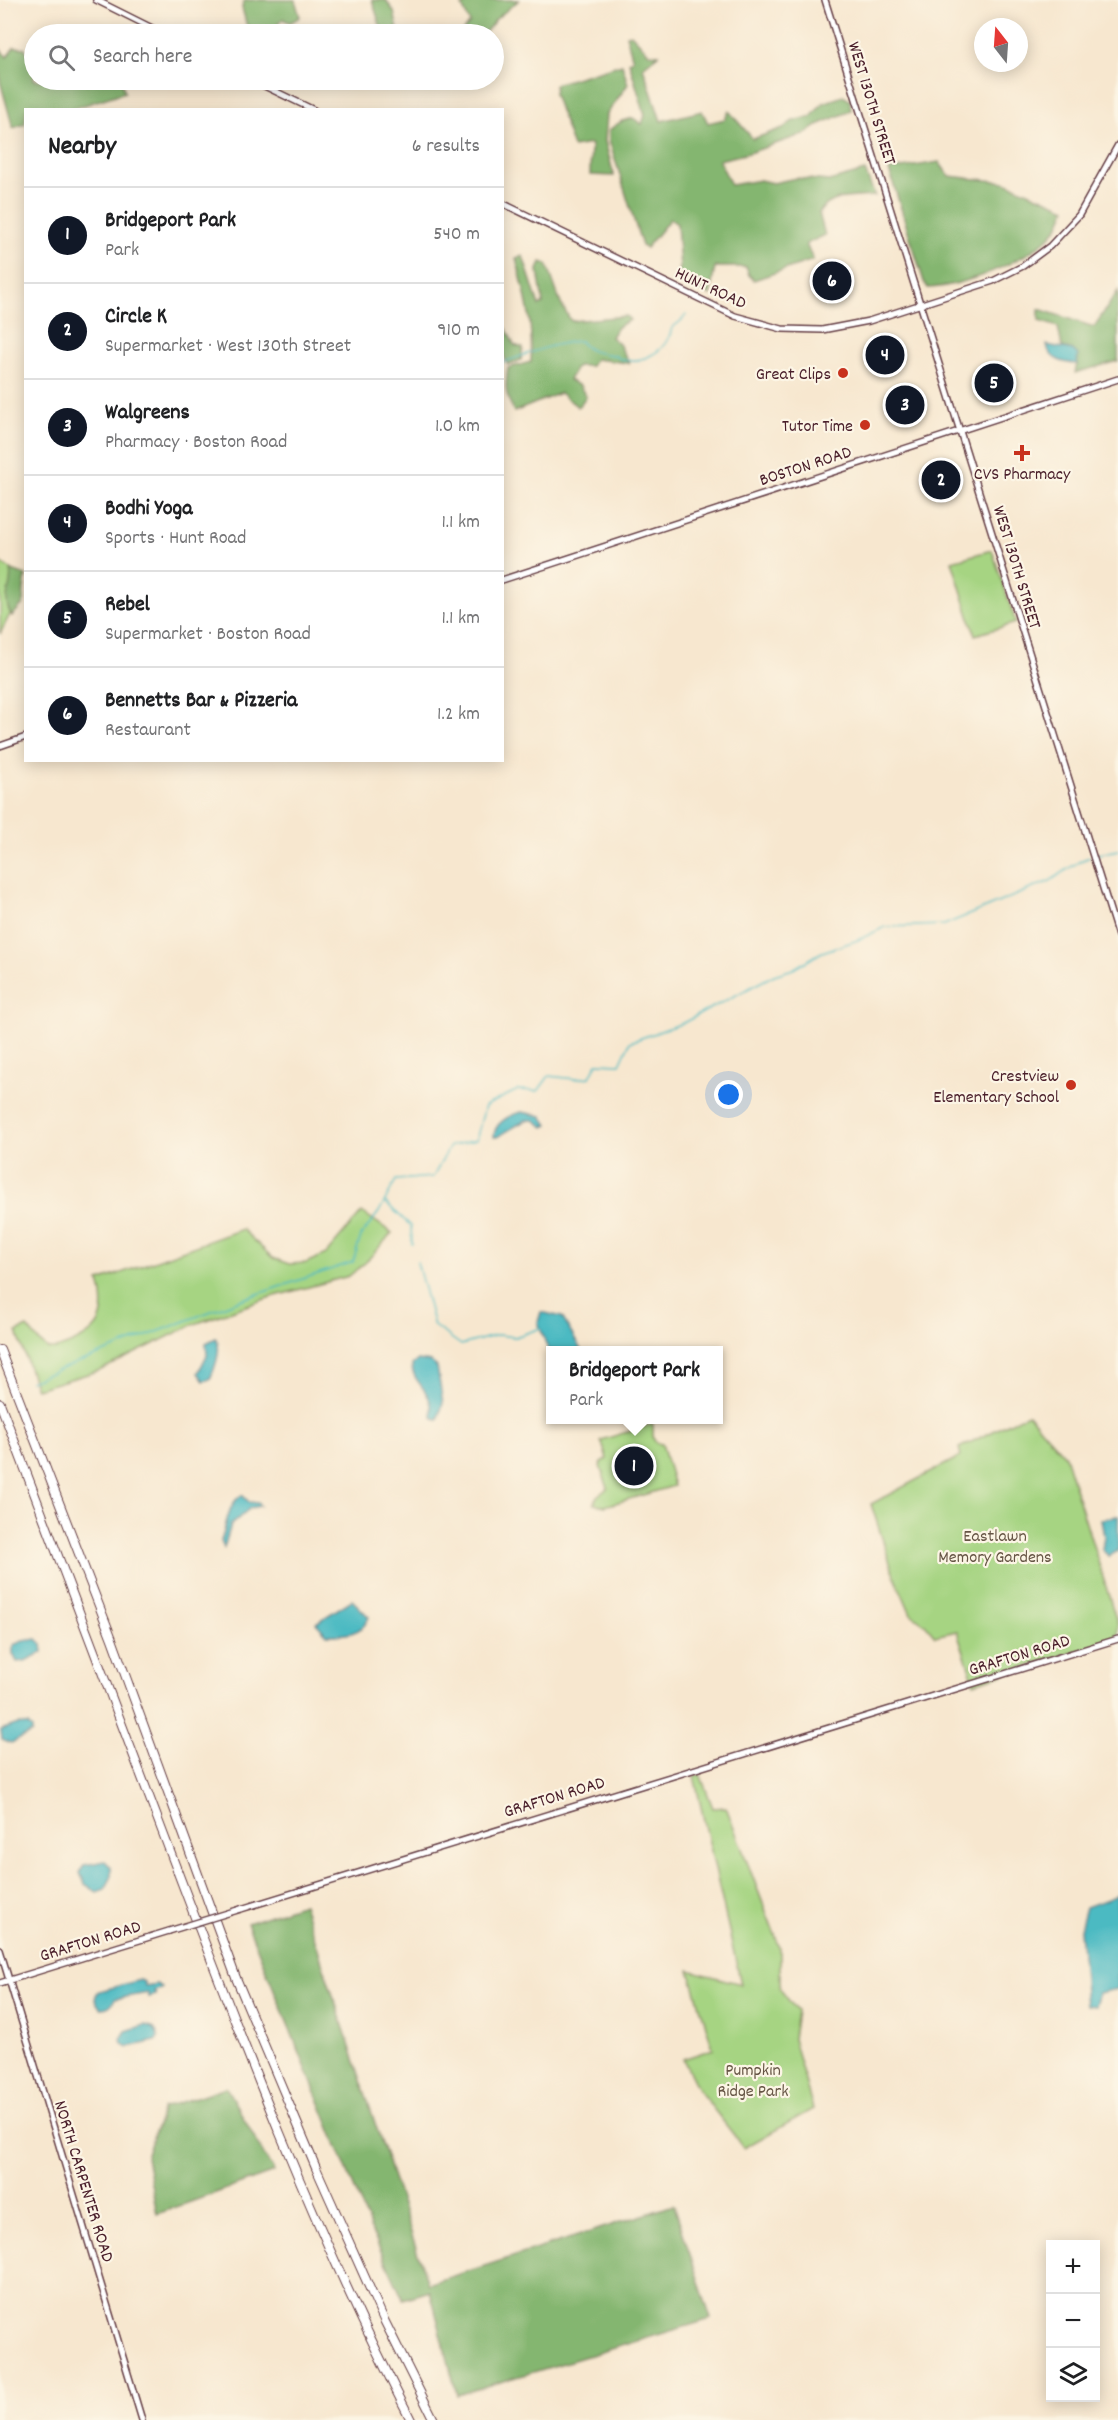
<!DOCTYPE html>
<html lang="en">
<head>
<meta charset="utf-8">
<style>
  body { margin:0; font-family:Dekko,sans-serif; background:#f2f2f2; color:#202124 }
  .controls { position:absolute; right:18px; bottom:18px; display:grid; overflow:hidden; border-radius:0px; box-shadow:0 3px 15px #0003 }
  .controls button { width:54px; height:54px; display:grid; place-items:center; padding:0; border:0; border-bottom:2px solid #e0e0e0; background:#fff; color:#202124; font:30px sans-serif }
  .compass { position:absolute; left:974px; top:18px; width:54px; height:54px; border-radius:50%; background:#fff; box-shadow:0 3px 15px #0003; rotate:343deg }
  .you { position:absolute; left:729px; top:1095px; width:21px; height:21px; margin:-15px; border:4px solid #fff; border-radius:50%; background:#1a73e8; box-shadow:0 0 0 9px #1a73e833 }
  .badge { display:grid; place-items:center; width:39px; height:39px; border-radius:50%; background:#111827; color:#fff; font-size:20px; font-weight:700 }
  .pin { position:absolute; translate:-50% -50%; border:3px solid #fff; box-shadow:0 2px 6px #0006 }
  .popup { position:absolute; left:546px; top:1346px; width:177px; height:78px; box-sizing:border-box; display:grid; place-content:center; border-radius:0px; background:#fff; filter:drop-shadow(0 2px 4px #0005); font-size:20px; white-space:nowrap; color:#757577 }
  .popup b { font-size:22px; color:#202124 }
  .popup::after { content:''; position:absolute; left:50%; top:100%; margin-left:-12px; border:12px solid transparent; border-top-color:#fff }
  .list { margin:0; padding:0; list-style:none }
  h2 { display:flex; justify-content:space-between; align-items:center; height:78px; margin:0; padding:0 24px; font-size:26px }
  h2 small { font-size:20px; font-weight:400; color:#757577 }
  .list li { display:grid; grid-template-columns:39px 1fr auto; gap:18px; align-items:center; box-sizing:border-box; height:96px; padding:0 24px; border-top:2px solid #e0e0e0 }
  .list b { display:block; font-size:22px; white-space:nowrap }
  .list p { margin:0; font-size:20px; white-space:nowrap; color:#757577 }
  .list em { font-size:20px; font-style:normal; color:#757577 }
  .icon { flex:none; width:33px; height:33px; fill:none; stroke:currentColor; stroke-width:2; stroke-linecap:round; stroke-linejoin:round }
  .map { position:relative; flex:none; width:1118px; height:2420px; overflow:hidden }
  .search { position:absolute; background:#fff; box-shadow:0 3px 15px #0003; left:24px; top:24px; width:480px; height:66px; display:flex; align-items:center; gap:15px; box-sizing:border-box; padding:0 21px; border-radius:33px; color:#757577; font-size:22px }
  .panel { position:absolute; background:#fff; box-shadow:0 3px 15px #0003; left:24px; top:108px; width:480px; height:654px; border-radius:0px }
  .map>svg:first-child { display:block }
</style>
</head>
<body>
<div class="map">
<svg width="1118" height="2420" viewBox="0 0 1118 2420">
  <rect width="100%" height="100%" fill="#fcf5e5"/>
  <filter id="ink" filterUnits="userSpaceOnUse"><feTurbulence type="fractalNoise" baseFrequency=".0167" numOctaves="2"/><feDisplacementMap in="SourceGraphic" scale="12" xChannelSelector="R" yChannelSelector="G"/><feConvolveMatrix kernelMatrix="1 2 1 2 8 2 1 2 1" color-interpolation-filters="sRGB"/></filter>
  <filter id="wash" filterUnits="userSpaceOnUse"><feTurbulence type="fractalNoise" baseFrequency=".008" numOctaves="4" result="noise"/><feDisplacementMap in="SourceGraphic" scale="24" xChannelSelector="R" yChannelSelector="G"/><feGaussianBlur stdDeviation="1.35" result="paint"/><feColorMatrix in="noise" values="0 0 0 0 0 0 0 0 0 0 0 0 0 0 0 0 0 1.4 0 .05"/><feComposite in="paint" operator="in"/></filter>
  <g filter="url(#wash)">
    <rect width="100%" height="100%" fill="#f7e7cf"/>
    <g fill="#a6d482" stroke="#787a56" stroke-width="1.5">
      <polygon points="992,550 1016,623 975,635 952,561"/>
      <polygon points="0,562 12,570 26,575 25,585 0,634"/>
      <path d="M362,1212L392,1233L366,1262L349,1276L268,1298L192,1325L101,1370L36,1389L17,1332L27,1327C33,1334 39,1343 47,1348C53,1351 59,1348 65,1346C100,1333 109,1317 99,1281L242,1229L273,1258L289,1264L306,1263L326,1254Z"/>
      <polygon points="1028,1414 1065,1456 1118,1625 1118,1639 974,1683 957,1631 935,1636 925,1624 911,1614 894,1575 871,1504 961,1456 959,1448"/>
      <polygon points="653,1424 653,1438 656,1443 662,1444 674,1486 605,1506 594,1504 597,1496 608,1488 600,1466 602,1462 607,1459 601,1440"/>
      <polygon points="700,1774 713,1808 726,1807 780,1948 780,1989 797,2011 793,2039 813,2109 744,2148 698,2089 683,2059 713,2049 689,1970 741,1984 694,1776"/>
    </g>
    <g fill="#84b670" stroke="#676a4e" stroke-width="1.5">
      <polygon points="247,0 295,0 300,17 290,23 283,19 278,23 283,34 249,34 242,8 243,2"/>
      <polygon points="372,0 386,0 394,12 399,34 383,34"/>
      <polygon points="466,0 519,0 496,19 484,34 465,34 463,30 470,23 462,6 467,3"/>
      <path d="M631,34L649,53L659,54L643,67L661,121L702,111L708,123L725,119L729,111L753,139L783,128L793,121L811,117L823,103L843,96L850,100L851,111L820,124L807,133L749,153L719,160L731,185L760,180L773,183L796,178L829,181L865,171L875,196C854,198 831,194 819,213L825,235L806,244L813,260L754,280L749,275L746,267H715L710,295L676,279L680,268L677,224L670,219L646,248L642,246L609,140V130L622,121L633,118L642,124L645,115L629,62L633,60L626,35Z"/>
      <polygon points="14,47 25,48 30,59 34,58 34,80 121,80 125,92 72,109 26,110 25,124 13,128 0,81 0,49 7,57"/>
      <polygon points="622,64 628,84 607,114 605,141 614,176 590,175 591,144 573,147 554,94 555,84"/>
      <path d="M939,162L949,176L1005,182L1066,208C1064,213 1062,220 1059,225C1039,257 965,287 928,288L924,282L889,170Z"/>
      <path d="M523,256L539,306L543,304L538,270L541,262L547,264L561,304L571,321L626,316L630,320L617,327L611,337L619,344L629,363L595,359L591,366H577L569,380L580,386L586,397L578,407L560,393L514,412C505,394 505,388 508,368L531,362C533,320 526,298 516,258Z"/>
      <polygon points="1118,291 1118,361 1075,373 1078,360 1073,350 1062,347 1058,327 1039,321 1039,309 1094,327"/>
      <polygon points="503,327 506,328 514,345 523,348 521,360 508,365 503,354"/>
      <path d="M10,570L25,575L23,604L12,616C0,598 14,586 10,570Z"/>
      <polygon points="303,1904 428,2284 674,2205 711,2319 457,2395 430,2291 403,2299 370,2227 247,1923"/>
      <polygon points="226,2087 274,2172 157,2214 146,2157 163,2108"/>
    </g>
    <g fill="#4bbac2" stroke="#4a6c76" stroke-width="1.5">
      <path d="M1047,345L1073,350L1078,355L1077,364C1064,363 1049,360 1047,345Z"/>
      <path d="M522,1112L542,1116L548,1125L544,1127L534,1120H526L497,1137H494C494,1123 509,1115 522,1112Z"/>
      <polygon points="541,1312 562,1317 581,1350 550,1350 550,1355 538,1322"/>
      <path d="M216,1338C222,1349 215,1368 210,1379L204,1381L198,1373L207,1355L206,1343Z"/>
      <path d="M418,1360L431,1362L437,1367L443,1403L438,1420L432,1417C433,1388 412,1384 412,1365Z"/>
      <path d="M242,1495L249,1502L258,1503L260,1506L250,1508L231,1525L224,1548L221,1541C227,1526 227,1504 242,1495Z"/>
      <polygon points="1118,1516 1118,1551 1109,1556 1102,1550 1104,1536 1101,1519"/>
      <path d="M352,1600L369,1617C363,1635 343,1635 327,1635L316,1623Z"/>
      <polygon points="37,1639 42,1644 43,1652 25,1661 17,1662 13,1654 13,1645 23,1641"/>
      <polygon points="18,1724 28,1725 32,1729 32,1733 11,1743 2,1739 1,1730"/>
      <polygon points="105,1861 111,1867 111,1878 105,1889 97,1892 85,1884 80,1873 84,1865"/>
      <polygon points="1118,1895 1118,1989 1099,1993 1095,2006 1086,2005 1080,1929 1086,1907"/>
      <path d="M140,1980L144,1982L145,1986L157,1984L162,1987V1989L154,1991L156,1995L149,1997L148,1993L115,1999C111,2006 108,2008 100,2008L95,2000L96,1995L100,1991Z"/>
      <path d="M145,2025C153,2027 157,2029 158,2038L155,2041L129,2047L122,2044L121,2039L126,2031Z"/>
    </g>
    <g fill="none" stroke-linecap="round" stroke-linejoin="round">
      <g stroke="#4bbac2" stroke-width="1.5">
        <path d="M502,363C527,354 553,343 580,341C588,353 601,353 613,355C616,355 618,358 621,359C640,364 661,354 669,337C671,334 671,330 672,328C677,323 682,322 686,315"/>
        <polyline points="1095,855 1118,850"/>
        <polyline points="385,1202 411,1226 412,1244"/>
        <polyline points="417,1262 434,1326 461,1345 498,1335 515,1337 541,1328"/>
        <polyline points="30,1381 240,1300 353,1262 361,1236 379,1212 396,1180 433,1177 450,1146 476,1140 485,1106 518,1090 538,1091 549,1076 575,1079 590,1077 597,1063 620,1064 630,1042 683,1023 774,975 793,969 822,952 858,940 885,927 944,925 1050,881 1080,861 1090,857"/>
      </g>
    </g>
  </g>
  <g filter="url(#ink)">
    <g fill="none" stroke-linecap="round" stroke-linejoin="round">
      <defs>
        <g id="secondary">
          <polyline points="96,0 164,34"/>
          <polyline points="825,0 1118,936"/>
          <polyline points="252,80 314,110"/>
          <polyline points="502,203 735,316 782,329 822,330 869,321 993,281 1023,266 1050,246 1079,215 1118,145"/>
          <polyline points="502,580 1118,379"/>
          <polyline points="0,746 26,737"/>
          <polyline points="241,1909 1118,1639"/>
          <polyline points="0,1950 142,2420"/>
          <polyline points="0,1983 169,1931"/>
        </g>
        <g id="highway">
          <polyline points="0,1350 112,1639 236,1978 316,2168 384,2320 434,2420"/>
          <path d="M0,1403C56,1549 111,1695 166,1841C240,2037 315,2233 411,2420"/>
        </g>
      </defs>
      <use href="#secondary" stroke="#643d44" stroke-width="8"/>
      <use href="#highway" stroke="#643d44" stroke-width="10"/>
      <use href="#secondary" stroke="#fff" stroke-width="5"/>
      <use href="#highway" stroke="#fff" stroke-width="8"/>
      <defs>
        <polyline id="secondary-bridge" points="169,1931 241,1909"/>
      </defs>
      <use href="#secondary-bridge" stroke="#643d44" stroke-width="8" stroke-linecap="butt"/>
      <use href="#secondary-bridge" stroke="#fff" stroke-width="5"/>
    </g>
  </g>
  <g fill="#c8321e" stroke="#fcf5e5" stroke-width="2">
    <circle cx="843" cy="373" r="6"/>
    <circle cx="865" cy="425" r="6"/>
    <path d="M1019 444h6v6h6v6h-6v6h-6v-6h-6v-6h6z"/>
    <circle cx="1071" cy="1085" r="6"/>
  </g>
  <g text-anchor="middle" stroke-width="4.5" stroke-linejoin="round" paint-order="stroke">
    <g font-size="18" fill="#4a1f2b" stroke="#fcf5e5">
      <text transform="translate(873 103) rotate(73)" y="6">WEST 130TH STREET</text>
      <text transform="translate(711 287) rotate(25)" y="6">HUNT ROAD</text>
      <text transform="translate(805 465) rotate(-18)" y="6">BOSTON ROAD</text>
      <text transform="translate(1018 567) rotate(73)" y="6">WEST 130TH STREET</text>
      <text transform="translate(1019 1654) rotate(-17)" y="6">GRAFTON ROAD</text>
      <text transform="translate(554 1796) rotate(-17)" y="6">GRAFTON ROAD</text>
      <text transform="translate(90 1940) rotate(-17)" y="6">GRAFTON ROAD</text>
      <text transform="translate(85 2181) rotate(73)" y="6">NORTH CARPENTER ROAD</text>
    </g>
    <g font-size="18" fill="#4a1f2b" stroke="#fcf5e5" text-anchor="end">
      <text x="831" y="379">Great Clips</text>
      <text x="853" y="431">Tutor Time</text>
      <text x="1022" y="479" text-anchor="middle">CVS Pharmacy</text>
      <text x="1059" y="1081">Crestview<tspan x="1059" dy="21">Elementary School</tspan></text>
    </g>
    <g font-size="18" fill="#665545" stroke="#fcf5e5">
      <text x="995" y="1541">Eastlawn<tspan x="995" dy="21">Memory Gardens</tspan></text>
      <text x="753" y="2075">Pumpkin<tspan x="753" dy="21">Ridge Park</tspan></text>
    </g>
  </g>
</svg>
<div class="controls">
<button>+</button>
<button>−</button>
<button><svg class="icon" aria-label="layers" viewBox="0 0 24 24"><path d="M12 4l9 5-9 5-9-5zM3 14l9 5 9-5"/></svg></button>
</div>
<svg class="compass" viewBox="-18 -18 36 36"><path d="M0-13l5 13h-10z" fill="#e53935"/><path d="M0 13l5-13h-10z" fill="#757577"/></svg>
<div class="you"></div>
<div class="pin badge" style="left:634px;top:1466px">1</div>
<div class="popup"><b>Bridgeport Park</b>Park</div>
<div class="pin badge" style="left:941px;top:480px">2</div>
<div class="pin badge" style="left:905px;top:405px">3</div>
<div class="pin badge" style="left:885px;top:355px">4</div>
<div class="pin badge" style="left:994px;top:383px">5</div>
<div class="pin badge" style="left:832px;top:281px">6</div>
<div class="search"><svg class="icon" aria-label="search" viewBox="0 0 24 24"><circle cx="10" cy="10" r="6"/><path d="M15 15l6 6"/></svg>Search here</div>
<section class="panel">
<h2>Nearby<small>6 results</small></h2>
<ul class="list">
<li><span class="badge">1</span><div><b>Bridgeport Park</b><p>Park</p></div><em>540 m</em></li>
<li><span class="badge">2</span><div><b>Circle K</b><p>Supermarket · West 130th Street</p></div><em>910 m</em></li>
<li><span class="badge">3</span><div><b>Walgreens</b><p>Pharmacy · Boston Road</p></div><em>1.0 km</em></li>
<li><span class="badge">4</span><div><b>Bodhi Yoga</b><p>Sports · Hunt Road</p></div><em>1.1 km</em></li>
<li><span class="badge">5</span><div><b>Rebel</b><p>Supermarket · Boston Road</p></div><em>1.1 km</em></li>
<li><span class="badge">6</span><div><b>Bennetts Bar &amp; Pizzeria</b><p>Restaurant</p></div><em>1.2 km</em></li>
</ul>
</section>
</div>
</body>
</html>
